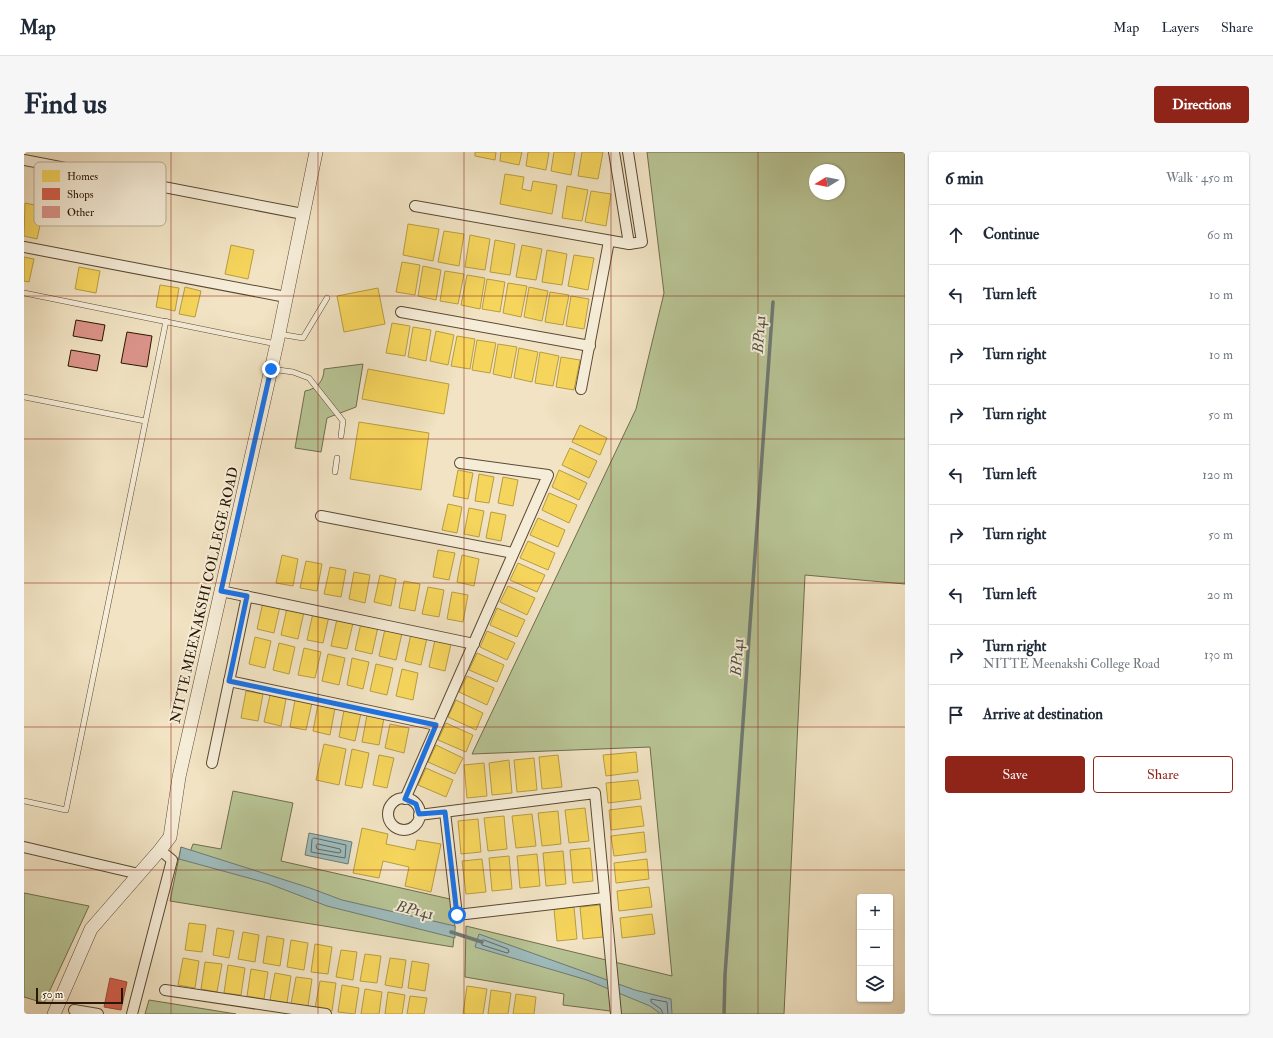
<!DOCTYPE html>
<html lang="en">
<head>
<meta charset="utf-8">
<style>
  body { margin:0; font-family:"IM FELL Double Pica",serif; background:#f6f6f7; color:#1f2937 }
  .controls { position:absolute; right:12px; bottom:12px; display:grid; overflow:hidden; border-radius:4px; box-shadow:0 1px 3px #0004 }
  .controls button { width:36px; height:36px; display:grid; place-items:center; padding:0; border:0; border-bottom:1px solid #e0e1e3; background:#fff; color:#1f2937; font:20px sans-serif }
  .compass { position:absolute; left:785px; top:12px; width:36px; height:36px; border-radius:50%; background:#fff; box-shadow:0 1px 3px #0004; rotate:260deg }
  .scale { position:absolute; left:12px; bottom:10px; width:87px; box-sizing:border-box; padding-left:4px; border:2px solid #281603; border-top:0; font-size:11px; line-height:14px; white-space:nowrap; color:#281603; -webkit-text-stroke:3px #f6edd8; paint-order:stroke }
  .stop { position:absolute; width:12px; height:12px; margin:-9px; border:3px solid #1a73e8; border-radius:50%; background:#fff }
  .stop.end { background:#1a73e8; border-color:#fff; box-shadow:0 1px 4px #0008 }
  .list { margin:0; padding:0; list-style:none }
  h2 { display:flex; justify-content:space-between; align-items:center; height:52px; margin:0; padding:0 16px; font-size:17px }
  h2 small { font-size:13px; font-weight:400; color:#747a83 }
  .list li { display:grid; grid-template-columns:26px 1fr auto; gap:12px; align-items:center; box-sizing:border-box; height:60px; padding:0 16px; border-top:1px solid #e0e1e3 }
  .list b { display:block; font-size:15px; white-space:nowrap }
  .list p { margin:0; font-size:13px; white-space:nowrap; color:#747a83 }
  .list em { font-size:13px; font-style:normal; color:#747a83 }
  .actions { display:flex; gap:8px; padding:12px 16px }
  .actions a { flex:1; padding:9px 0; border:1px solid #8f2418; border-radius:4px; text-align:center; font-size:14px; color:#8f2418 }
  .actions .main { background:#8f2418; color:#fff }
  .icon { flex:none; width:22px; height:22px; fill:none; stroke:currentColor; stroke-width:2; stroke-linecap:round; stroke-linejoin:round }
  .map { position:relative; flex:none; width:881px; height:862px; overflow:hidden; border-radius:4px }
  header { display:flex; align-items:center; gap:24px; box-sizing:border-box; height:56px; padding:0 20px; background:#fff; border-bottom:1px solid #e0e1e3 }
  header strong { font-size:19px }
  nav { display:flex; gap:22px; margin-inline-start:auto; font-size:14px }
  .intro { display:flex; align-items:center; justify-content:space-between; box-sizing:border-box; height:96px; padding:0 24px }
  h1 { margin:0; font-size:28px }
  .button { padding:10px 18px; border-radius:4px; background:#8f2418; color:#fff; font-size:14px; font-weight:700 }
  main { display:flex; gap:24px; padding:0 24px }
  aside { flex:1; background:#fff; border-radius:4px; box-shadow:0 1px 3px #0004 }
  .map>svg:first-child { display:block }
</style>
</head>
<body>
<header>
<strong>Map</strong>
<nav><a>Map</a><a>Layers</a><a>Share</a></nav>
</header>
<div class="intro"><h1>Find us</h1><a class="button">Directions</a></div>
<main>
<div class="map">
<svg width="881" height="862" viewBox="0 0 881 862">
  <rect width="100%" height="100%" fill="#f1e3c3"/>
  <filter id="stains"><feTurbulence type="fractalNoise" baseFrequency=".005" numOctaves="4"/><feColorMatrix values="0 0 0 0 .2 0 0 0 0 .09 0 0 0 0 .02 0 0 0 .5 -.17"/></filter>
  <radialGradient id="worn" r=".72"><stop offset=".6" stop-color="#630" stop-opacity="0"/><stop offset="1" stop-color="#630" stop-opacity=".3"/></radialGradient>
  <g fill="#b8c495" stroke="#706d4c" fill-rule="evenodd">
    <path d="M623,0H881V432L781,423L760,862H594V860L539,853L540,842L441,825L442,774L648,824L626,595L448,602L612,257L640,141ZM791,18H815V42H791Z"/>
    <path d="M339,212L332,255L303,266L297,300L271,296L281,239C293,237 300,229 300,217Z"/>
    <polygon points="209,639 269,651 257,709 426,747 431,774 429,795 146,749 157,695 166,700 169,692 197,697"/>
    <polygon points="0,741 65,754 20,851 0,845"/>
    <polygon points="125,848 212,862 121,862"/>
  </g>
  <g fill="#9ebcbd" stroke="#6f7a73">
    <polygon points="285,681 328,690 324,712 281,703"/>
    <polygon points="157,695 286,736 318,748 431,774 431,786 303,754 243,731 155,707"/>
    <polygon points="455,782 611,838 647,847 648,862 637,862 626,854 563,828 451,795"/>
  </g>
  <g fill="#f6d55c" stroke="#b89c41">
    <polygon points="451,0 472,0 471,8 451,4"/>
    <polygon points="477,0 498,0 495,13 476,9"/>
    <polygon points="504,0 525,0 522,18 502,14"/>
    <polygon points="530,0 551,0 547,23 527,19"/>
    <polygon points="558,0 579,0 574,27 554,24"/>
    <polygon points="481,22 500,25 498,37 507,39 509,29 533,33 528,62 476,52"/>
    <polygon points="543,34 564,38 558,69 538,66"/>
    <polygon points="567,39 587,42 582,74 561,70"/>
    <polygon points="1,51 20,55 13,87 0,84"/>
    <polygon points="384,72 415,77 409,109 379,103"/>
    <polygon points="420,79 440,82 435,114 414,110"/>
    <polygon points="446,83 466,87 461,118 441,115"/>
    <polygon points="471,88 491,92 486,123 466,120"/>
    <polygon points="207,93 230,98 224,127 201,122"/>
    <polygon points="498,93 518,97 512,128 492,125"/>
    <polygon points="523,98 543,102 538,133 518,130"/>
    <polygon points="550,103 570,106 564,138 544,134"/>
    <polygon points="0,105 10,107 5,130 0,129"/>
    <polygon points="378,110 396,113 391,143 372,140"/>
    <polygon points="399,114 417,118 412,148 394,144"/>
    <polygon points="55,115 76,119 72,141 51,137"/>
    <polygon points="421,119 440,122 434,152 416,149"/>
    <polygon points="443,123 461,126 456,157 437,153"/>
    <polygon points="463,127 481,130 476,160 458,157"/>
    <polygon points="484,131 503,134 497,165 479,161"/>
    <polygon points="136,133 155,136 151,159 132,155"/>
    <polygon points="161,135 177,139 171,165 155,162"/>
    <polygon points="505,135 524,139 518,169 500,165"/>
    <polygon points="354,136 361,172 320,180 313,144"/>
    <polygon points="526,140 545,143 539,173 521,170"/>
    <polygon points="547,144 565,147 560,177 542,174"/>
    <polygon points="368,171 386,174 381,204 362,201"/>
    <polygon points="389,175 407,178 402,209 384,205"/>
    <polygon points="412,179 430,183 424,213 406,209"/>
    <polygon points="433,184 451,187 446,217 427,214"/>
    <polygon points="453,188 472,191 466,221 448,218"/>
    <polygon points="474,192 493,195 487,226 469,222"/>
    <polygon points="495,196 514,200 508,230 490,226"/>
    <polygon points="516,200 535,204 529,234 511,231"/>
    <polygon points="537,205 556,208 550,238 532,235"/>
    <polygon points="344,217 425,232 420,262 338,247"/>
    <polygon points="335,270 405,281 397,338 326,327"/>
    <polygon points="556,273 583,286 576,303 548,290"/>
    <polygon points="546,296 573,309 565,326 538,313"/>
    <polygon points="434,318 449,321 444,347 429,344"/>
    <polygon points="535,318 563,331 555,348 528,335"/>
    <polygon points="455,322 470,325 465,351 451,349"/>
    <polygon points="479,325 494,328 489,354 474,351"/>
    <polygon points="525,341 553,353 545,371 518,358"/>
    <polygon points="424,352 438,355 433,381 418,378"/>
    <polygon points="445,356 460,359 455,385 440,382"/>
    <polygon points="467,360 482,363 477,389 462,386"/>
    <polygon points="514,366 541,378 534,395 506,383"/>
    <polygon points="504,389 531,401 524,418 496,406"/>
    <polygon points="414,398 431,401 425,428 409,425"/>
    <polygon points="258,403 274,407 269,434 252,431"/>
    <polygon points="438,403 455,407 450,434 433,430"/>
    <polygon points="282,409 298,412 293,439 276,436"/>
    <polygon points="494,411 521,423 513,440 486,428"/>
    <polygon points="306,415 322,418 317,445 300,442"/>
    <polygon points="330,420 346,423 341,451 325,447"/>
    <polygon points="356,423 372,427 367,454 350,450"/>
    <polygon points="380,429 396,432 391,459 375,456"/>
    <polygon points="484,434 511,446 503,463 476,450"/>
    <polygon points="404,435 420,438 415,465 398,462"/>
    <polygon points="428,440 444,443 439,470 423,467"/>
    <polygon points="239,450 256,454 250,481 233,477"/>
    <polygon points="263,456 280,460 274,487 257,483"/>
    <polygon points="473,456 501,468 493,485 466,473"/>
    <polygon points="289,461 305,464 299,491 283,488"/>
    <polygon points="313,467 329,471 323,497 307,494"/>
    <polygon points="337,471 354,475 348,502 331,498"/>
    <polygon points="361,477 378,481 372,508 355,504"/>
    <polygon points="463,479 491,491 483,508 456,495"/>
    <polygon points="387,482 403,486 397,513 381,509"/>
    <polygon points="231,485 247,489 241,516 225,512"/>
    <polygon points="411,488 427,492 421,519 405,515"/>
    <polygon points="255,491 271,495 265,522 249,518"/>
    <polygon points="280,496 297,500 291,526 274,523"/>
    <polygon points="453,501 480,513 473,530 445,518"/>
    <polygon points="304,502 321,506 315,533 298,529"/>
    <polygon points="328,506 345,510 339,537 323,533"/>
    <polygon points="352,512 369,516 363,543 346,539"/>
    <polygon points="378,517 394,521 389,548 372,544"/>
    <polygon points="443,524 470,536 463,553 435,540"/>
    <polygon points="222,539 239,542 234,569 217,566"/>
    <polygon points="246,543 262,547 257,574 240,570"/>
    <polygon points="271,548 288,551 282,578 266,575"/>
    <polygon points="432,548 459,561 452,578 424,565"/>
    <polygon points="294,552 311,556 306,583 289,579"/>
    <polygon points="320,558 337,561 331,589 315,585"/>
    <polygon points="343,563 360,566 355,593 338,590"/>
    <polygon points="422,571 449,583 442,600 414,588"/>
    <polygon points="366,572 385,576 380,601 361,596"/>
    <polygon points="300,592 322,597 315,633 292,628"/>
    <polygon points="412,593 439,606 431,622 404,610"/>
    <polygon points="328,597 345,601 338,636 321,633"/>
    <polygon points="612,600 614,620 582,624 579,603"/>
    <polygon points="355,603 370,606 363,636 349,633"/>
    <polygon points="534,603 538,635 518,637 515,605"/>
    <polygon points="510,606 513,638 493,640 490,608"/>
    <polygon points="485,608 488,641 468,643 465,611"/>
    <polygon points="460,611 463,644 443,646 440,613"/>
    <polygon points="402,616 429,628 422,645 394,633"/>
    <polygon points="614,628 617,647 584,651 582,631"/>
    <polygon points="617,654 620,674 587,678 585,658"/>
    <polygon points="561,656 565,689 545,691 541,658"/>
    <polygon points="534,659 537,692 518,694 514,661"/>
    <polygon points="508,662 512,694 492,696 488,664"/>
    <polygon points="480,664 483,697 464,699 460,666"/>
    <polygon points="454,667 457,700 437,702 434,669"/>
    <polygon points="338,676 364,682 362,692 391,698 393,688 417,692 407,740 381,734 385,715 359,709 355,726 329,721"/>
    <polygon points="620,680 622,700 590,704 587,684"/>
    <polygon points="566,696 569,729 549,731 546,698"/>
    <polygon points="539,699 542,732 522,734 519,701"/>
    <polygon points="513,702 516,734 496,736 493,704"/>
    <polygon points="485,704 488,737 468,739 465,706"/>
    <polygon points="458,707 462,740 442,742 438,709"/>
    <polygon points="623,707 625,727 592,731 590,711"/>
    <polygon points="625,735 628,755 595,759 593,739"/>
    <polygon points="576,753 579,785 559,787 556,755"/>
    <polygon points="550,755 553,787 533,789 530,757"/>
    <polygon points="628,762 631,782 598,786 596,766"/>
    <polygon points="165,771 182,773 178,800 161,798"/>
    <polygon points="193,776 210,779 205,806 189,803"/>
    <polygon points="219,780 235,783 231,810 214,807"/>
    <polygon points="243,784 260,787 256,814 239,811"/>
    <polygon points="267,788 284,791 280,818 263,815"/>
    <polygon points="291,792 308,795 304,822 287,820"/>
    <polygon points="317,798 333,800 329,828 312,825"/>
    <polygon points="341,802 357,804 353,831 336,829"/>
    <polygon points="159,806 175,809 171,836 154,833"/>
    <polygon points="366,806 382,808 378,836 361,833"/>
    <polygon points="388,809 405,812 401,839 384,836"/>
    <polygon points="181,810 198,812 193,840 177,837"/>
    <polygon points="204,813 221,816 217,843 200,841"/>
    <polygon points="227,817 244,820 240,847 223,844"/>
    <polygon points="251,821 267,824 263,851 246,848"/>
    <polygon points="272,825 288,827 284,854 267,852"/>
    <polygon points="296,829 312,831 308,859 291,856"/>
    <polygon points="318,833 335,836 331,862 314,860"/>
    <polygon points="443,834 463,837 459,862 439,862"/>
    <polygon points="341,837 358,840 355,862 337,862"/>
    <polygon points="467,838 487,841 484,862 464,862"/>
    <polygon points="364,840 381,843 378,862 361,862"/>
    <polygon points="492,842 512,845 510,862 489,862"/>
    <polygon points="386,844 403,846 400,862 383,862"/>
  </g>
  <polygon fill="#d6604d" stroke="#a24a37" points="86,826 103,830 97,858 80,855"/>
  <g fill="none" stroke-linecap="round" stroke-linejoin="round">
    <g stroke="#636960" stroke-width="1">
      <polygon points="290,686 322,693 321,706 287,700 288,688"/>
      <polygon points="294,692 316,697 317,700 315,701 293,697 292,694"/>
      <polygon points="460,788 484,797 485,800 483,801 458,793 457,789"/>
      <polyline points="639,862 637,857 627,850 627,847 643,850 644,862"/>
    </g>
    <g stroke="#6f7a73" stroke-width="3.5">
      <polyline points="427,780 458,790"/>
      <polyline points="700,862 701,823 749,150"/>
    </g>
  </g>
  <g fill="#dc948a" stroke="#281603">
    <polygon points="52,168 81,173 78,189 49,184"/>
    <polygon points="103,180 128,184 123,215 97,211"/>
    <polygon points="47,198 76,203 73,219 44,214"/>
  </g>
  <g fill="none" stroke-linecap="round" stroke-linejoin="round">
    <defs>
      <g id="service">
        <polyline points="0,141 252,192"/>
        <polyline points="255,182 279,186 303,146"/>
        <polyline points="247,217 269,220 285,226 319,269 317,284"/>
        <polyline points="0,245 121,269"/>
        <polyline points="311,320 313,306"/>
        <polyline points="0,649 42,658 142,169"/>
      </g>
      <g id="minor">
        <polyline points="590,0 605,92"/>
        <polyline points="0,8 279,62"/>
        <polyline points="391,54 605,92 618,90 604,0"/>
        <polyline points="0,95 262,145"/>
        <polyline points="377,160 566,194"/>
        <polyline points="557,237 585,89"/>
        <polyline points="297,364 489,401"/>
        <polyline points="197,439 450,492"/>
        <polyline points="205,529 412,573"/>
        <polyline points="188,611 223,444"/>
        <circle cx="380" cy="662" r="16"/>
        <polyline points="381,647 524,323 436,311"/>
        <polyline points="421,660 433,763 580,746"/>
        <polyline points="395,663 571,641 592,862"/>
        <polyline points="0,695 115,722"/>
        <polyline points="141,838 302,862"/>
        <polyline points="50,858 74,862"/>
        <polyline points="108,862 148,708 136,698"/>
      </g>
      <polyline id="tertiary" points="30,862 67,777 136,698 146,685 155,625 253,191 292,0"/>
    </defs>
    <use href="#service" stroke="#5a4933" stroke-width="6"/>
    <use href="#minor" stroke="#5a4933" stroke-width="12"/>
    <use href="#tertiary" stroke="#5a4933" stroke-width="14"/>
    <use href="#service" stroke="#f6edd8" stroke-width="5"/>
    <use href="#minor" stroke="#f6edd8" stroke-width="10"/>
    <use href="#tertiary" stroke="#f6edd8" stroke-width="13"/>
  </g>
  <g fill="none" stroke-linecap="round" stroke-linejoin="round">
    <polyline stroke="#1a73e8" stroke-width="5" points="247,217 197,439 223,444 205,529 412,573 381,647 392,652 395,662 421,660 433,763"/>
  </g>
  <path fill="none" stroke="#8f2418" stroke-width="1" stroke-opacity="0.55" d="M147,0V862M294,0V862M440,0V862M587,0V862M734,0V862M0,144H881M0,287H881M0,431H881M0,575H881M0,718H881"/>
  <g text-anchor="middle" stroke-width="4" stroke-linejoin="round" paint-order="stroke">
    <g font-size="14" fill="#281603" stroke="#f6edd8">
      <text transform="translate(180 443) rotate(-77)" y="5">NITTE MEENAKSHI COLLEGE ROAD</text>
    </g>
    <g font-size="15" font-style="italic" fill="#515044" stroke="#f6edd8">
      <text transform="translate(735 182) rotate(-86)" y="5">BP141</text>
      <text transform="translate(713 505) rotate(-86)" y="5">BP141</text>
      <text transform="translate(391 758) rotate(14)" y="5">BP141</text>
    </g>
  </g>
  <rect x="10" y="10" width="132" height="64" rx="6" fill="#f6edd8" stroke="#b8ac98" stroke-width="1"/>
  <rect x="18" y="18" width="18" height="12" fill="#f6d55c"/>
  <rect x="18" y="36" width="18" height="12" fill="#d6604d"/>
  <rect x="18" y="54" width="18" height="12" fill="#dc948a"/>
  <g font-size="11" fill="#281603">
    <text x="43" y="28">Homes</text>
    <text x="43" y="46">Shops</text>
    <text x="43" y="64">Other</text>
  </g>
  <rect width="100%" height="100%" filter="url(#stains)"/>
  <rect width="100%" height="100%" fill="url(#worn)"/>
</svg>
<div class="controls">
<button>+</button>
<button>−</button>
<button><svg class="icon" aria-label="layers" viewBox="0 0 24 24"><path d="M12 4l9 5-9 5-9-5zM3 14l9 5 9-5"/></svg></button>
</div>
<svg class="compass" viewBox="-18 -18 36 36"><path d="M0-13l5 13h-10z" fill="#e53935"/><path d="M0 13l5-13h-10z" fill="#747a83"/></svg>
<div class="scale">50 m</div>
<div class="stop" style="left:433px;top:763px"></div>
<div class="stop end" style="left:247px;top:217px"></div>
</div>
<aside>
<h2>6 min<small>Walk · 450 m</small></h2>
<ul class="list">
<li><svg class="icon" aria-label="ahead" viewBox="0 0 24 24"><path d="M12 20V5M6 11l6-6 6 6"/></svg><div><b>Continue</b></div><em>60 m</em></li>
<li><svg class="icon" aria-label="left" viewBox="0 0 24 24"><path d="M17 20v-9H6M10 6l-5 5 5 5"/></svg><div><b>Turn left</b></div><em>10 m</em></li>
<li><svg class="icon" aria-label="right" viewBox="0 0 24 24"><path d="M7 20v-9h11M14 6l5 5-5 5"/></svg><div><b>Turn right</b></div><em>10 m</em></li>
<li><svg class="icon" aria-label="right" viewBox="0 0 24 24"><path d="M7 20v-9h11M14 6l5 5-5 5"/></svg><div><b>Turn right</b></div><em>50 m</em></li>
<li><svg class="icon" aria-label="left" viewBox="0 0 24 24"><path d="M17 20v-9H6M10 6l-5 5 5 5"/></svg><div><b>Turn left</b></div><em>120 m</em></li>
<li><svg class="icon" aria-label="right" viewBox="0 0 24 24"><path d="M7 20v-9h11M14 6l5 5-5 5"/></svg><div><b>Turn right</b></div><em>50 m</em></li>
<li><svg class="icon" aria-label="left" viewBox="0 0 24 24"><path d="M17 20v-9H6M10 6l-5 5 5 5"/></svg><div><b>Turn left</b></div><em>20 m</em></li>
<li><svg class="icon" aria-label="right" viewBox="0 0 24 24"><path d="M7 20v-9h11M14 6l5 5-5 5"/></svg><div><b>Turn right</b><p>NITTE Meenakshi College Road</p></div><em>130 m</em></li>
<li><svg class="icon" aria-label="arrive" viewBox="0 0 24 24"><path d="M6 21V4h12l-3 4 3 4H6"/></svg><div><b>Arrive at destination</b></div></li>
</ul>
<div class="actions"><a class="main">Save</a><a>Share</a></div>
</aside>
</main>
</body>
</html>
